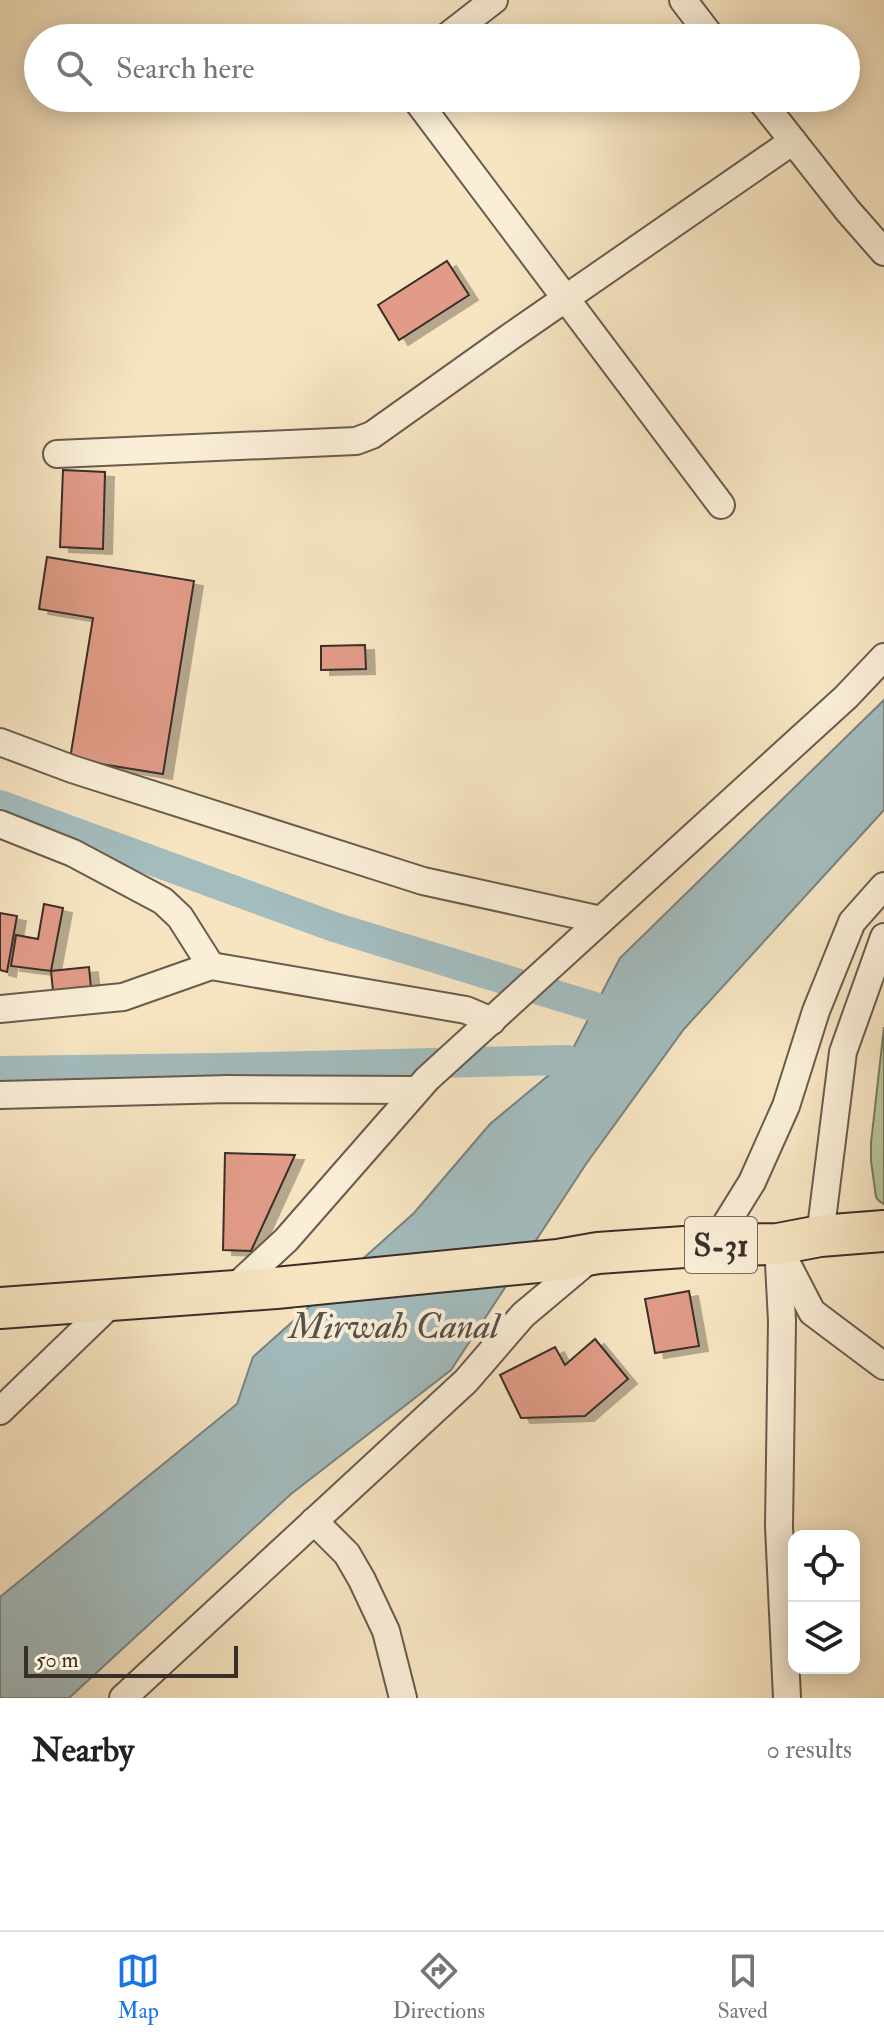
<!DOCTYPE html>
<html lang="en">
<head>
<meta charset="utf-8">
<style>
  body { margin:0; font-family:"IM FELL Double Pica",serif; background:#f2f2f2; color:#222 }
  .controls { position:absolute; right:24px; bottom:24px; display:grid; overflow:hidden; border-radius:16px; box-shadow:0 4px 20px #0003 }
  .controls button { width:72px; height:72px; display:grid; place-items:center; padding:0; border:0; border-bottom:2px solid #e0e0e0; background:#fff; color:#222; font:40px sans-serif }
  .scale { position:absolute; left:24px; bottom:20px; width:214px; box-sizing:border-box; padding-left:8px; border:4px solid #3a2e29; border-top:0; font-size:22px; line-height:28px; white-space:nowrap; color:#3a2e29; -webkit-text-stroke:6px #faeed7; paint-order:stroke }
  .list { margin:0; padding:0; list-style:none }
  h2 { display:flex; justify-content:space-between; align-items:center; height:104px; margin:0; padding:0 32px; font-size:34px }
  h2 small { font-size:26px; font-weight:400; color:#767676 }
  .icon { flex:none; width:44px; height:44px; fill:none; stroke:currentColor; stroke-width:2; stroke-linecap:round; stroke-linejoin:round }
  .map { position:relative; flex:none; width:884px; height:1698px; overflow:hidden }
  .search { position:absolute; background:#fff; box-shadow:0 4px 20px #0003; left:24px; right:24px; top:24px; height:88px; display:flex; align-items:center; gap:20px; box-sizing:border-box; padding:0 28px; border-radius:44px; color:#767676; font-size:30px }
  .sheet { height:232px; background:#fff }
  nav { display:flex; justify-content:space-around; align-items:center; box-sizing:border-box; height:112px; border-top:2px solid #e0e0e0; background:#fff; font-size:22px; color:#767676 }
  nav a { display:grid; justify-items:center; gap:4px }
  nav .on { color:#1a73e8 }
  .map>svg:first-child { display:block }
</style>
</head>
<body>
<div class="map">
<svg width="884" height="1698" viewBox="0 0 884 1698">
  <defs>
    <filter id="shadow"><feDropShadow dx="9" dy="5" stdDeviation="0" flood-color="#0004"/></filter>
  </defs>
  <rect width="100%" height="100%" fill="#f7e5c2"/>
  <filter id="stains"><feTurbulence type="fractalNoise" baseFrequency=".0025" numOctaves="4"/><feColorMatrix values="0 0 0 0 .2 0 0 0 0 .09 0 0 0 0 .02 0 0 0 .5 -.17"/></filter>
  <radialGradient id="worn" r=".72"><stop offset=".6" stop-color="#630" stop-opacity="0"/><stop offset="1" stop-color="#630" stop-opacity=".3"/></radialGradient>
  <polygon fill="#b7c698" stroke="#787a60" stroke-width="2" points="884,1027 884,1204 879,1201 876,1197 871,1161 871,1143"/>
  <polygon fill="#a3bcbe" stroke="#798382" stroke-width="2" points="884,700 884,810 684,1029 586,1164 451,1370 291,1494 69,1698 0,1698 0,1597 237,1404 253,1357 414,1213 490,1124 567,1060 620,958"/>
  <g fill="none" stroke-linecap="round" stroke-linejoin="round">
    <g stroke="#a3bcbe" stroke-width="30">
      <polyline points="0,805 334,927 595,1007"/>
      <polyline points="0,1071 218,1068 567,1060"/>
    </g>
  </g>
  <g fill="#e19b87" stroke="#3a2e29" stroke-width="2" filter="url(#shadow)">
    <polygon points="447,261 469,295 399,340 378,305"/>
    <polygon points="63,470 105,472 103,549 60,547"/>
    <polygon points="47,557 194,581 163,774 70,759 93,618 39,609"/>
    <polygon points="365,645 366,669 321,670 321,646"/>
    <polygon points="44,904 63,908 51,971 11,966 16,935 38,939"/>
    <polygon points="0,913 17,916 7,972 0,970"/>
    <polygon points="89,967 91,988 53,991 51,971"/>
    <polygon points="225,1153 295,1155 251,1251 223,1250"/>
    <polygon points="689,1291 699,1346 655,1353 645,1299"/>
    <polygon points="595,1339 628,1379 585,1416 521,1418 500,1375 555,1347 565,1365"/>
  </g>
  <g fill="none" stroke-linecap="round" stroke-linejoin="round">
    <defs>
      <g id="street">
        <polyline points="683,0 712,38"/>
        <polyline points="445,38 494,0"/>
        <polyline points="415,98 721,505"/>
        <polyline points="759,98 848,211 884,252"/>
        <polyline points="57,454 356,441 372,435 507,339 793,141"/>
        <polyline points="0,742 72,769 423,881 601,920"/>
        <polyline points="0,824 73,853 163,901 180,917 211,966"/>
        <polyline points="0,1009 123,997 211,966 466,1010 492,1021"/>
        <polyline points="0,1095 229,1089 416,1090"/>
        <polyline points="820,1236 843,1052 884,937"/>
        <polyline points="778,1244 782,1321 779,1527 787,1698"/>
        <polyline points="713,1245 752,1182 786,1106 816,1011 852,922 884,886"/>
        <polyline points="784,1258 812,1312 884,1366"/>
        <polyline points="231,1291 286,1240 427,1079 846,697 884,657"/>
        <polyline points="0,1411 115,1300"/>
        <polyline points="314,1521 347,1554 362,1580 386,1631 403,1698"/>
        <polyline points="123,1698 466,1381 523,1315 592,1257"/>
      </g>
      <polyline id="primary" points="0,1308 276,1288 558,1260 598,1253 713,1245 778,1244 820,1236 884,1231"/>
    </defs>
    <use href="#street" stroke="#695c4f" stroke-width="30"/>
    <use href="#primary" stroke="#3a2e29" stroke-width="44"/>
    <use href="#street" stroke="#faeed7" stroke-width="26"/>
    <use href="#primary" stroke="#f7e5c2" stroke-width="40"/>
  </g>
  <g text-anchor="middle" stroke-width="8" stroke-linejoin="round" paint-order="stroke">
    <rect fill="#faeed7" stroke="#74685d" stroke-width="2" x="685" y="1217" width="72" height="56" rx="6"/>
    <g font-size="32" font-weight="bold" fill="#3a2e29">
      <text x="721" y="1256">S-31</text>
    </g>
    <g font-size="36" font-style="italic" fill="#54524e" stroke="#faeed7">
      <text x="394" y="1338">Mirwah Canal</text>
    </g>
  </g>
  <rect width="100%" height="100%" filter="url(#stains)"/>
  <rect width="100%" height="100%" fill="url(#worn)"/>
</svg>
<div class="controls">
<button><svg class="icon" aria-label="locate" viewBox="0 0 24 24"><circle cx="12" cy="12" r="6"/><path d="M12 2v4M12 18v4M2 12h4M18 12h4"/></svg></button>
<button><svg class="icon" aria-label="layers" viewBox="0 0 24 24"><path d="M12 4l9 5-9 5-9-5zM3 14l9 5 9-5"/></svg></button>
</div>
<div class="scale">50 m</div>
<div class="search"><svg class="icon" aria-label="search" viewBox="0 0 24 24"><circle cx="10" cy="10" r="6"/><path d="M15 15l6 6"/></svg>Search here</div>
</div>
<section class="sheet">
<h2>Nearby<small>0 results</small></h2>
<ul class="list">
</ul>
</section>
<nav>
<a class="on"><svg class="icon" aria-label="map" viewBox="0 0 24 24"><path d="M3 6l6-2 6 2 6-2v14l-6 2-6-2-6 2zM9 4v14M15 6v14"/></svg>Map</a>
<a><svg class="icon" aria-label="directions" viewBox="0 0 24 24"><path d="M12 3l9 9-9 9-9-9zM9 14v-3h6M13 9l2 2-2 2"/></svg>Directions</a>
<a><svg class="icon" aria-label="saved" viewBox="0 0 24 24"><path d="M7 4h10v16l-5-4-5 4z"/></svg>Saved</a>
</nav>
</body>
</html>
